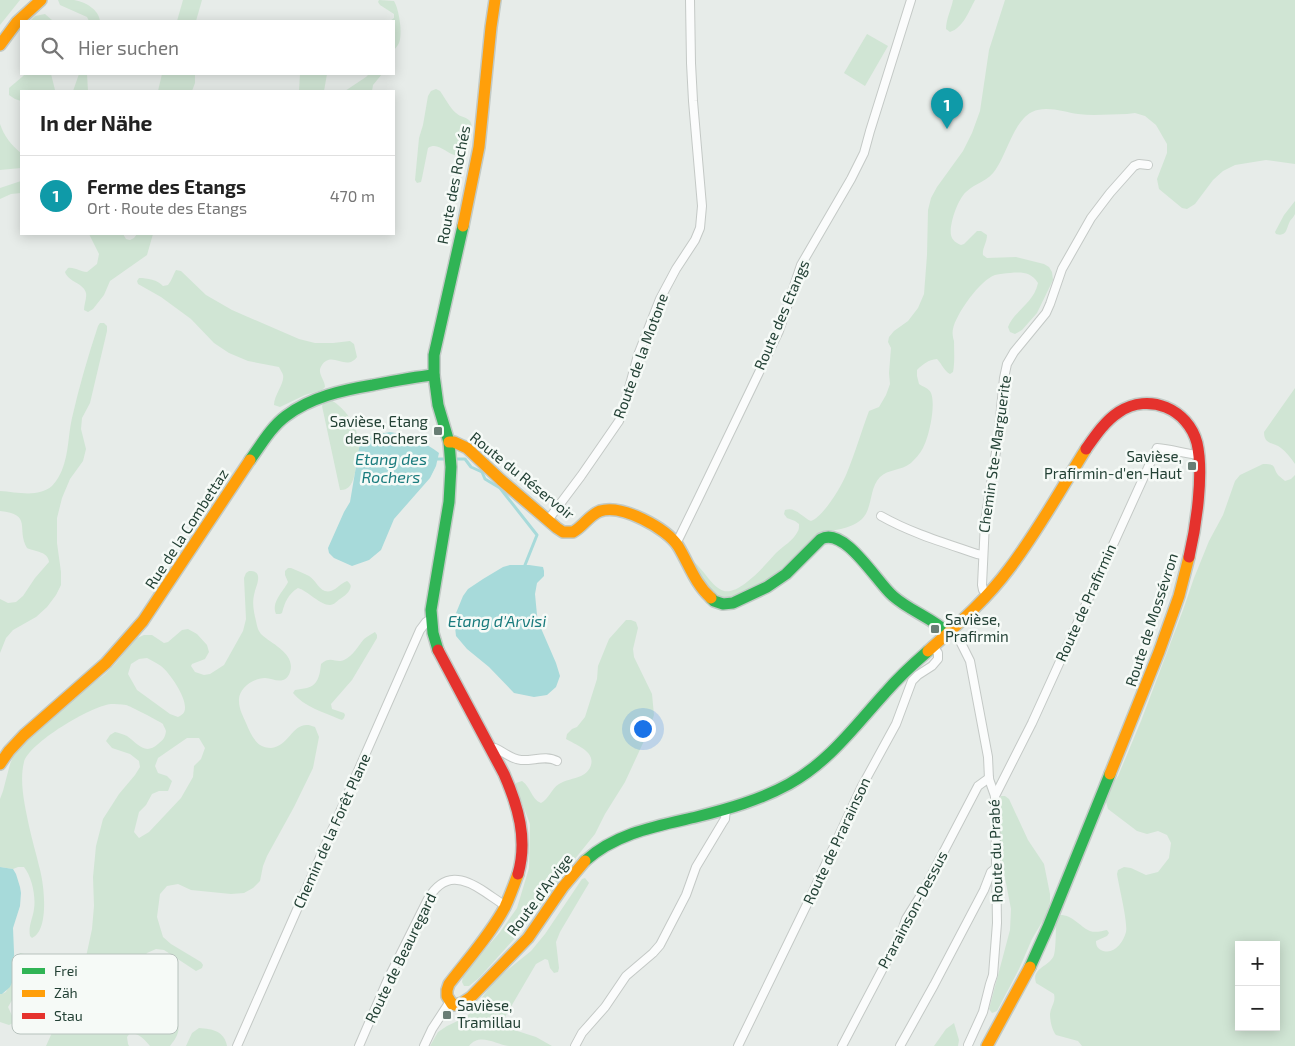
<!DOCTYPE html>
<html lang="de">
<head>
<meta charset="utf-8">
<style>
  body { margin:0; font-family:"Exo 2",sans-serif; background:#f6f6f6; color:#222 }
  .controls { position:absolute; right:15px; bottom:15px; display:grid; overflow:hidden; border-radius:0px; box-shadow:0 2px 12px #0003 }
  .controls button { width:45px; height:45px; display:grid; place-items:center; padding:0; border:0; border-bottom:1px solid #e0e0e0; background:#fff; color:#222; font:25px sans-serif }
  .you { position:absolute; left:642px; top:728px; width:18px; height:18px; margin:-12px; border:4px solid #fff; border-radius:50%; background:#1a73e8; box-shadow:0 0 0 8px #1a73e833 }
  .badge { display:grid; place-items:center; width:32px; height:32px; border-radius:50%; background:#111827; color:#fff; font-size:16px; font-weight:700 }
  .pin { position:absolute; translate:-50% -41px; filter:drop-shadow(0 1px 2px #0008) }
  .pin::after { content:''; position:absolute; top:26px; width:18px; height:15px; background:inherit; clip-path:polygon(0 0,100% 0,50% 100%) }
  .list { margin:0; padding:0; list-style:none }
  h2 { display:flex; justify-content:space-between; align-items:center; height:65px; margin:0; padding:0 20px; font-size:21px }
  h2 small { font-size:16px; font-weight:400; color:#767676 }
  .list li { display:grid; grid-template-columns:32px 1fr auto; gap:15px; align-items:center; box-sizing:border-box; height:80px; padding:0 20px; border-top:1px solid #e0e0e0 }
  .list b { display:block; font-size:19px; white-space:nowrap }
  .list p { margin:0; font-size:16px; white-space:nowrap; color:#767676 }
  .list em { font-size:16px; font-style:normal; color:#767676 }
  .icon { flex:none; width:28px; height:28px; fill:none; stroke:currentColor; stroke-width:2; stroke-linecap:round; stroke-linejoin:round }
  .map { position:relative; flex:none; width:1295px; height:1046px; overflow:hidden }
  .search { position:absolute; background:#fff; box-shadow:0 2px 12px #0003; left:20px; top:20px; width:375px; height:55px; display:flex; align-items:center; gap:12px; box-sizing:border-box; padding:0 18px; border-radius:0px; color:#767676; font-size:19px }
  .panel { position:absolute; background:#fff; box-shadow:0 2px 12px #0003; left:20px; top:90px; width:375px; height:145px; border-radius:0px }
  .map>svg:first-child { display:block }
</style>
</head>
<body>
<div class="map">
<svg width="1295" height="1046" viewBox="0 0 1295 1046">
  <rect width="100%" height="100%" fill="#e7ece9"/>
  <g fill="#d0e5d4" fill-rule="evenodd">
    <polygon points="0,0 20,0 0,25"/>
    <path d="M58,0C63,0 69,0 74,0C86,2 99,10 100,21H89L87,17L60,5Z"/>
    <polygon points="183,0 202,0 196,21 177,21"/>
    <path d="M379,0L394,1C399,9 403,34 399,43C398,45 396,48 394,50V21H390L394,18V14L380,5L378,2Z"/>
    <path d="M953,0H975C969,11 963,28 950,32L946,29C946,19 951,10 953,0Z"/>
    <path d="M1005,0H1295V164L1266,160L1235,165L1223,171L1213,180L1195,204L1187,209L1182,208L1159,189L1157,179L1167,153V144L1156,125L1145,116L1135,113L1127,114C1111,114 1094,116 1078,114C1064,112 1046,105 1032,112C1014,121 1007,153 996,169C989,181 975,183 966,192C958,199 949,224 951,235C952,240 956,243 961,245L964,244L977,231H981L987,235C987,243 982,248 983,255L987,258L1016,257L1044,264L1049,267L1052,272L1053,280L1037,313L1022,330L1015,334L1010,332L1008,327C1014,311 1034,303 1038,283C1031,272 1022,272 1010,273C1005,273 1000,274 995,275C980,280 956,314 953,329C952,333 953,338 954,341C954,351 955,362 953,372L950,374C944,371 942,364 937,359C928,360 923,364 917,370V376L919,384C923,387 929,388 931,393C936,405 929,437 923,448C920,454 915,459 911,463C901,471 888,469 880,477C869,488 873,508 862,519C849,531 833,528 820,535C813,538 808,545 802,550C783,567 750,600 723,599C708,598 697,571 690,559C703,567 711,587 724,591C740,595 766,564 776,553C783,546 793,541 798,531C799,529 799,527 799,524L795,521L787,518L784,514L785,510C795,506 802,517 811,521C823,517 841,487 846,475C855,454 861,432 869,411L879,407L886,395L890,384L889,373L891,348L888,342L889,337L894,331L908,321L918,308L924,294L927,255L928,210L931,198L937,187L963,151L972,133L980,111L989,50Z"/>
    <polygon points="45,14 53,21 30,21 35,16"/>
    <polygon points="867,34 888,46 865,86 844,73"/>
    <polygon points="25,74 51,74 55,90 57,91 21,91 21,101 15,99 9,95 9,88 22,77"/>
    <polygon points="79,74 87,74 88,91 73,91"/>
    <polygon points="162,74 195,74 195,83 192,91 158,91"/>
    <polygon points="300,74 327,74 324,91 299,91"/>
    <polygon points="369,74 382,74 373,85 372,91 345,91 366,77"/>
    <path d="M436,89L440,91C445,98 450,108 456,113C460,117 467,117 470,121C473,126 472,132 471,137C457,177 444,137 428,148L422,178L421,182L417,183L415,180L419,138L423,125L428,96L431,91Z"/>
    <path d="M0,124C4,136 11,145 21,153V168L0,170Z"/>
    <polygon points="21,181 21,193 11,194 0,199 0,188"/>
    <path d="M1295,201C1295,204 1295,210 1295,214C1294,217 1291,219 1290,221C1286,229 1287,237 1276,234L1275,232L1284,215Z"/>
    <path d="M89,234H123L126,239L130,240L134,238L137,234H153L147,255L110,281L104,295L93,309L88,312L84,310C84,304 87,298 86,293C84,283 68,282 65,272L68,268C75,267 80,272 87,272L97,264L99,254Z"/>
    <path d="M176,270L181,271L206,295L232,310L299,339L315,343H333L350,341L354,344L357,357C346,372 332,350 322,365C316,373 325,379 325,387L322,390L305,395L280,407L274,405C274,395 285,383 283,375C283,374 280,369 279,367L248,361L229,353L214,343L191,319L161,297L138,284L137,281L139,278C147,278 158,280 163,286L168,285C172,280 173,275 176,270Z"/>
    <path d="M100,323H104L107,326V331L90,403L82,418L81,429L86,449L83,461L70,479L62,498L57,518V543L61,572V585L56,595L47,607L36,617L13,630L6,638L0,653V599L8,603L16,602L23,596L35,578L49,562C48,551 35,552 27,548C16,529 33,514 0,511V491C17,492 38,498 52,486C56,482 60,475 62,470C69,453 68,435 72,418C79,387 88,356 98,326Z"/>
    <path d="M1295,388V464C1291,458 1286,452 1281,448C1273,442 1264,445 1264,432Z"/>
    <path d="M331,400C346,409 355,423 359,440C361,446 358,454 357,460C355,470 355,491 340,490L322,406L324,403Z"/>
    <path d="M1263,464C1277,464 1272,466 1278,475C1279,476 1284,480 1285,481L1291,479L1295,475V1046H1082L1078,1041L1056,1035C1052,1030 1050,1021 1050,1014C1051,1006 1056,1002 1054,994L1036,983C1031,967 1050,967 1054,955C1056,949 1056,927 1056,919L1060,915C1073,915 1079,926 1090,931C1095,933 1102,931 1107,930L1109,933L1107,936L1096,941C1096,945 1097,948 1101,950C1113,956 1123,943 1126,932C1128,922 1119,887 1117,874L1118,870L1124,867L1131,868L1146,875L1158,872L1169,858L1171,843L1167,835L1158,831L1147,834L1137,831L1108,809L1106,802V794L1118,776L1141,721L1183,610L1194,578L1209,541L1223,515L1235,481L1240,475ZM1239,945H1276V1027H1239Z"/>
    <path d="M288,568H291C297,571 304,573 309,576C317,581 320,594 331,591C337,589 341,583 347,581C351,584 352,586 349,591C347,594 343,597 340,599C337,601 334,605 330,605C320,605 308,591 298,588C288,594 285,602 282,613L280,614H276C271,602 283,592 288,582L285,575V571Z"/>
    <path d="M249,571C254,571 257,572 258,576C259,582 255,589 254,595C252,603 254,613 256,621C257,626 258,631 262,635C272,644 296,654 290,672C289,675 287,679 283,680C277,682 271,678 265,678C253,678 238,689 239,701C239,709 243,716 246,723C249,730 253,740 260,745C263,747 267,748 271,748C291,746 293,717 315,727L319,737L313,768L294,807L267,856L263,866L260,881L253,888L244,893L231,894L191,890L178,884L167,886L160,894L157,917L163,937L171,944L201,962L203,965L202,968L196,971L164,950L156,949L147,953C145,956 143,960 142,964C139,992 179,992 178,1025C178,1027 179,1030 178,1032C177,1037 173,1042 170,1046H150C145,1040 139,1033 130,1033L127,1037L128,1044L129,1046H46L86,957L92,929L94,906L93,877L96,846L103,819L119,794L135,775L140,767L139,761L130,754L112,748L106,741L110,735L115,732C119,733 123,734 127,736C137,743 145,756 158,744C163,740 165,738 166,731C166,730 163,725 163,724C159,721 130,706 126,705C121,704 115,704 111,704C91,706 29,743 24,762C19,782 25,806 29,826C32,840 36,853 39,866C44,882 50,930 32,938L30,936C28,926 33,918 34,909C36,897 32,877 24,867H18L13,869L0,867V799L3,791L10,764L15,752L50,715L104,675L117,662L135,639L144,635H152L164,643L168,642L182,630L188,629L197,634L207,645L209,652L205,659L192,664L191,666L195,672L204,675L210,674L224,665L243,631L246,619L244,578L246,573ZM147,658C152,661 157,663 161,666C170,673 186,697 185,708C185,713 182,715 178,717L170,714L137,690L128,674L131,664L139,659ZM187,738H199L205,748L201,759L194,766L193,777L181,798L149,832L139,838L134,832L139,812L146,805L152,794L159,791H168L172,781L167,776L158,773L155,766L158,758Z"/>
    <path d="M626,620H631L636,622L638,628L633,649L634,657L652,694L654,715L650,728L625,782L605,814L595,834L566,870L554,887L522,930L479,978L469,986H464L462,982L463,975L500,932L517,908L529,868L530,824L516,787V783L522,781C531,787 531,799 541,803C549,799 551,789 559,784C565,780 574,779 581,776C586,774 590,769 591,765C595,751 576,745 566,739L567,734L572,729L577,727L585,717L597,679L598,666L609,639Z"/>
    <path d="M375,632L377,635V638L352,680L331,704L332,709L344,713L345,715L344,718L342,720L339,719C324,712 304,707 293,693L295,690C299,689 303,689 307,688C319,685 320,673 321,664C331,655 336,664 344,660C353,656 358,646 364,639C367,637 371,634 375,632Z"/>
    <polygon points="1001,796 1005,796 1009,799 1028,840 1044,864 1050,894 1050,902 1045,917 1032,939 1019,969 997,1011 992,1013 989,1009 1010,930 1011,909 999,847 998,801"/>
    <path d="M585,878L589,883L560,932L556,942L559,968L558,972L554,973L550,968L548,960L545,959L536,964L505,1017L507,1025L511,1029L536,1037L552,1046C538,1046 523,1046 509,1046C496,1045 480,1032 469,1046H430L438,1032L447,1026L466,1017L472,1011L495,980L531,951L545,934L582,879Z"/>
    <polygon points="20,953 24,954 28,958 24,980 8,1007 15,1022 9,1025 0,1022 0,994 2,994 6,992 15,970 14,962"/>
    <polygon points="954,1023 959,1040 958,1046 934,1046 946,1029"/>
    <path d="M199,1028C213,1029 224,1031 227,1046H186L192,1033Z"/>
  </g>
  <g fill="#a7dada">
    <path d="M390,432C407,435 425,442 439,453L436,466L430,478L394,519L381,550L369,560L352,566L334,558L329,553L328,548L344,512L350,502L360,443L364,437Z"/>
    <polygon points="510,565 529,565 543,567 544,571 544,576 537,583 535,594 537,615 540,626 556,663 560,676 556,687 547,695 534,697 514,693 489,667 467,649 456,636 454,618 463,596 468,589 483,579 503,567"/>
    <polygon points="0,867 13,869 16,874 20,887 21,893 20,906 13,928 15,976 10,987 2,994 0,994"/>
  </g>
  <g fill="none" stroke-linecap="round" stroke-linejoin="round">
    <polyline stroke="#a7dada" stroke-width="3" points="437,459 465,459 471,467 482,472 485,479 500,488 537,535 525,565"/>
    <defs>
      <g id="street">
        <path d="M881,516C911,533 945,543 977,554L983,555"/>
        <polyline points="548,520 581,476 619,421 623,410 638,355 660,299 676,269 695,240 700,228 702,206 693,101 691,63 690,0"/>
        <polyline points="675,543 679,538 699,497 779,331 801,265 851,179 864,153 870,131 911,0"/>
        <polyline points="988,595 983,590 982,585 985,522 998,439 1004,378 1007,364 1014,352 1046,313 1050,304 1062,269 1091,218 1110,193 1134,166 1139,164 1148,165"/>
        <polyline points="951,630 959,639 970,661 988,757 989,779 995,796 997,923 993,975 990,984 983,1012 968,1045"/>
        <path d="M490,749L495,748C504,752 511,759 521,760C533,761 546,755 557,761"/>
        <path d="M995,796L1032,723L1157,448C1172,449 1185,454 1199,455"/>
        <polyline points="237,1046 420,630 426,622 431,619"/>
        <path d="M359,1046L388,979L428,899C444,872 463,877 485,892C492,897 499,901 505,906"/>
        <polyline points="424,1046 432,1029 449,1003"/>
        <polyline points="575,1046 582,1033 605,1007 626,976 653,953 660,945 686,895 696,867 723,822 725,819 726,809"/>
        <polyline points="738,1046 811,896 861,788 896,724 912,681 918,675 932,666 938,659 938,653 933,646"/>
        <polyline points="842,1046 901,934 906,919 921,895 978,786 989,778"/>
        <polyline points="900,1046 934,985 984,890 991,872 997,867"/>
      </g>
      <g id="fast">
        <path d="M250,460C261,445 271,427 286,416C311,397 343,390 373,385C393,381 413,377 434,375"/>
        <path d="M711,598L714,601L723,604L733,603L767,587L786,574L821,539C845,526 878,584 893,596C910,611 932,618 948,633"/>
        <polyline points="438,650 433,633 431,610 449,502 451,467 449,442 438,405 434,375 434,355 463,226"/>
        <path d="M585,861C616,833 657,826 696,817C728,809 760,800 789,784C829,762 855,726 885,693C898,678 913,664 928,651"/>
        <polyline points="1030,967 1048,927 1110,774"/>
      </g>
      <g id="slow">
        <polyline points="0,45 17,22 41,0"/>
        <polyline points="463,226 479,147 491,27 495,0"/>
        <path d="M449,442H454L467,448L501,480L557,528L563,532H573C583,527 589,515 600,511C622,504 666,528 678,546C689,564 695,584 711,598"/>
        <path d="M928,651C957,625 986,600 1009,569C1038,531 1061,489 1086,449"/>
        <polyline points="0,764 9,751 24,735 106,663 143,621 250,460"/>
        <polyline points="1110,774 1159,652 1179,596 1189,557"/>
        <path d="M518,874C514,885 510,896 505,907C490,935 468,959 449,984L447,990V996L452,1004L455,1005L462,1003L471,997L528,938L563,887L585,861"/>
        <polyline points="987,1046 1030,967"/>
      </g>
      <g id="jam">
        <path d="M1086,449C1095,436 1105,421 1119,412C1149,392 1188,409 1197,443C1204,474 1196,527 1189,557"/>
        <path d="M438,650L504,774C518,806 528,839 518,874"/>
      </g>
    </defs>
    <use href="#street" stroke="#c4c9c6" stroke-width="10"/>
    <use href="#fast" stroke="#c2cac6" stroke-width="14"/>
    <use href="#slow" stroke="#c2cac6" stroke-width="14"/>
    <use href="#jam" stroke="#c2cac6" stroke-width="14"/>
    <use href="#street" stroke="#fbfcfc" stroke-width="8"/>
    <use href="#fast" stroke="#30b455" stroke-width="11"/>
    <use href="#slow" stroke="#ff9f0a" stroke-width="11"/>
    <use href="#jam" stroke="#e5322d" stroke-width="11"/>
  </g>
  <g fill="#687d74" stroke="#f6faf7" stroke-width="2">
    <rect x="433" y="426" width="10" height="10" rx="2.5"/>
    <rect x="1187" y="461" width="10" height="10" rx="2.5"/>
    <rect x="930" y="624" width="10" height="10" rx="2.5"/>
    <rect x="442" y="1010" width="10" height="10" rx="2.5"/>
  </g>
  <g text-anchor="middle" stroke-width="5" stroke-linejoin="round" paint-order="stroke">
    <g font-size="15" fill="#234135" stroke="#f6faf7">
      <text transform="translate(454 185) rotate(-79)" y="5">Route des Rochés</text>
      <text transform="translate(782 315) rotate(-67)" y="5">Route des Etangs</text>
      <text transform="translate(641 356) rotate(-70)" y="5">Route de la Motone</text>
      <text transform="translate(995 454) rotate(-82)" y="5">Chemin Ste-Marguerite</text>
      <text transform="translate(522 476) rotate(39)" y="5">Route du Réservoir</text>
      <text transform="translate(187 529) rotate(-57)" y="5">Rue de la Combettaz</text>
      <text transform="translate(1086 603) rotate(-66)" y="5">Route de Prafirmin</text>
      <text transform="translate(1152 620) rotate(-72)" y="5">Route de Mossévron</text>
      <text transform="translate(332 831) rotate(-66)" y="5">Chemin de la Forêt Plane</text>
      <text transform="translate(837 841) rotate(-65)" y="5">Route de Prarainson</text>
      <text transform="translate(996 851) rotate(-92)" y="5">Route du Prabé</text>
      <text transform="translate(540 895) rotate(-53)" y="5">Route d'Arvige</text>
      <text transform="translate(913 910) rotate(-62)" y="5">Prarainson-Dessus</text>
      <text transform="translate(401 958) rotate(-64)" y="5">Route de Beauregard</text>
    </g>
    <g font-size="15" fill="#234135" stroke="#f6faf7" text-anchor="end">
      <text x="428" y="427">Savièse, Etang<tspan x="428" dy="17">des Rochers</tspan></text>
      <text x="1182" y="462">Savièse,<tspan x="1182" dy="17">Prafirmin-d'en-Haut</tspan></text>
      <text x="945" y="625" text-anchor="start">Savièse,<tspan x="945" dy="17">Prafirmin</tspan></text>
      <text x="457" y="1011" text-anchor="start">Savièse,<tspan x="457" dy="17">Tramillau</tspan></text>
    </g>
    <g font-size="16" font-style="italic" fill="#1b7c7e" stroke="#f6faf7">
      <text x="391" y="465">Etang des<tspan x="391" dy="18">Rochers</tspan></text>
      <text x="497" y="627">Etang d'Arvisi</text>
    </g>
  </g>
  <rect x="12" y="954" width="166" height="80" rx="8" fill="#f6faf7" stroke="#b7c2bd" stroke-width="1"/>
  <rect x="22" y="968" width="23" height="6" fill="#30b455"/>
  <rect x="22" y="990" width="23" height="7" fill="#ff9f0a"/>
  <rect x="22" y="1013" width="23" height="6" fill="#e5322d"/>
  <g font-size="14" fill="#234135">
    <text x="54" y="976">Frei</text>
    <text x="54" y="998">Zäh</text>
    <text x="54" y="1021">Stau</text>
  </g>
</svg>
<div class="controls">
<button>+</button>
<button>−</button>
</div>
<div class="you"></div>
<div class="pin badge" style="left:947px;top:129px;background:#0f9aa8">1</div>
<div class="search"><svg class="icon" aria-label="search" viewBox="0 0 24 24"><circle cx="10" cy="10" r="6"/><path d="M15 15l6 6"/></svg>Hier suchen</div>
<section class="panel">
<h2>In der Nähe<small></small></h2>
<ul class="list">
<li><span class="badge" style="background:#0f9aa8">1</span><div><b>Ferme des Etangs</b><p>Ort · Route des Etangs</p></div><em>470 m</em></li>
</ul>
</section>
</div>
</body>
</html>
